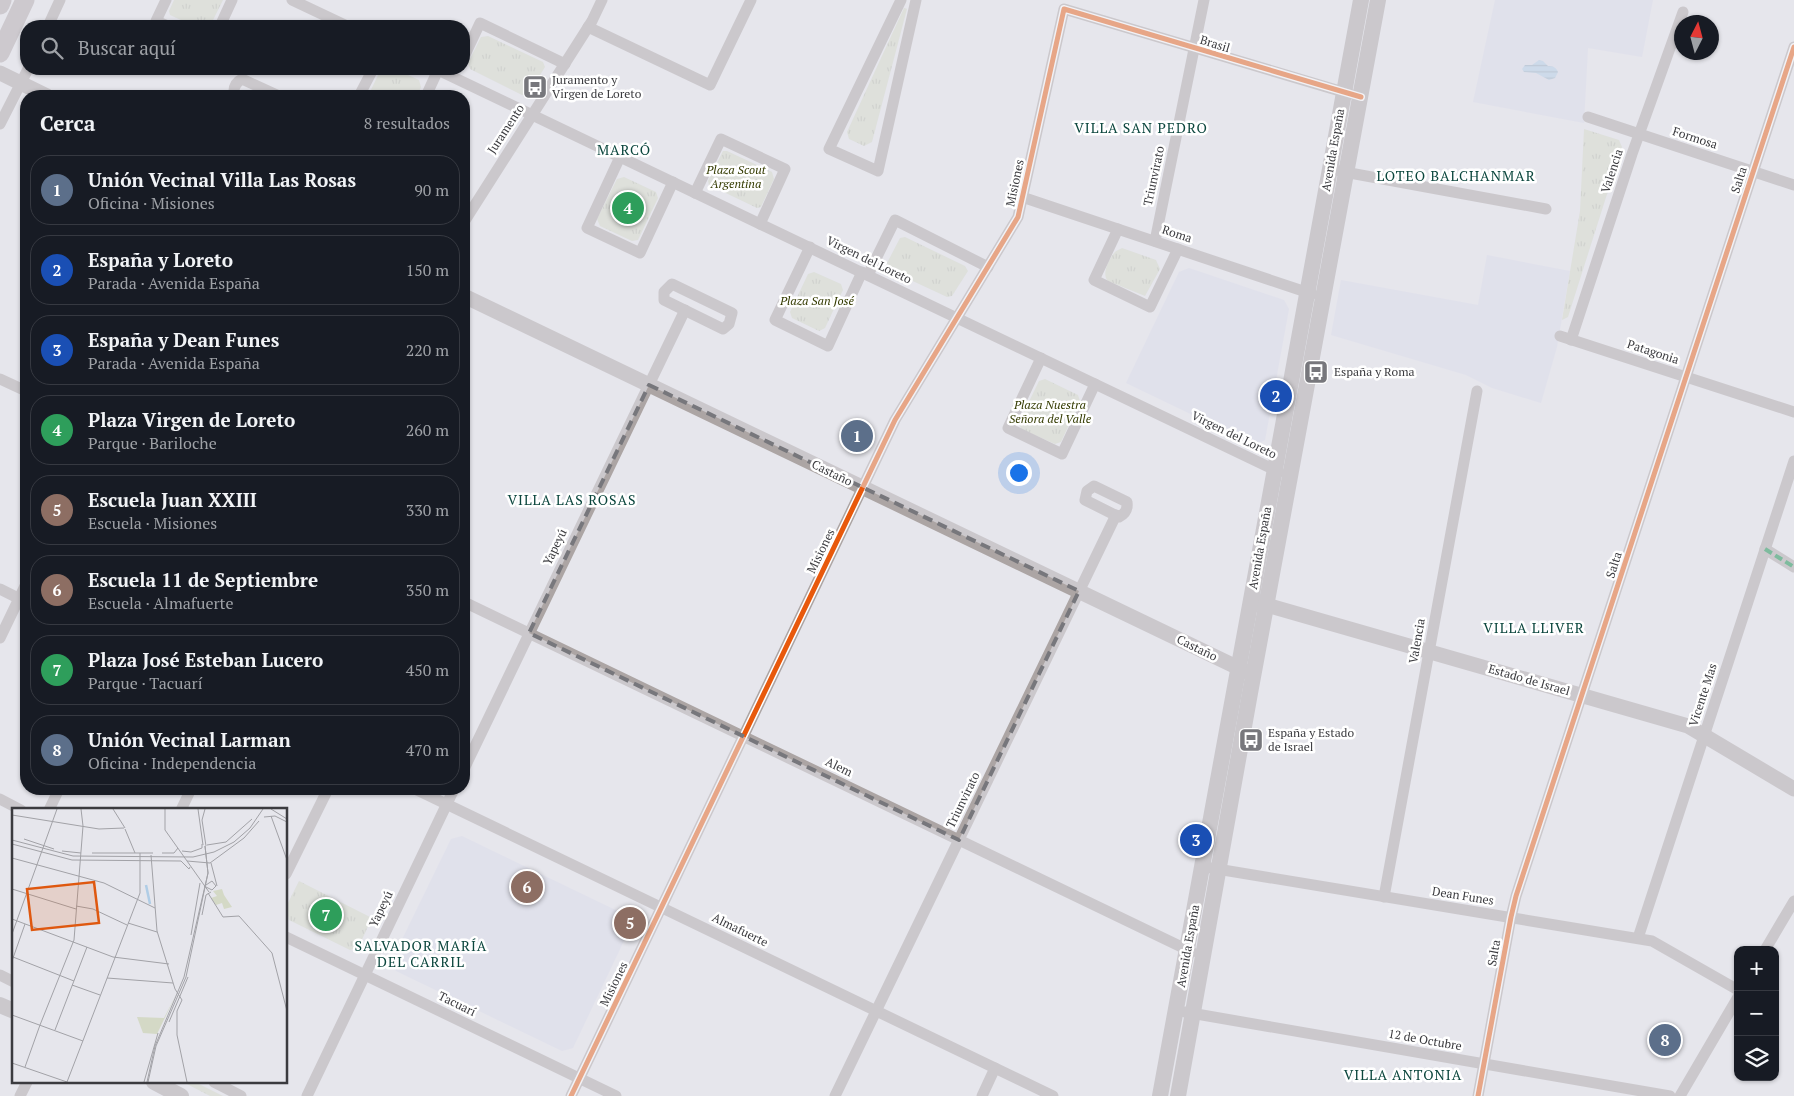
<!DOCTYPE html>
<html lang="es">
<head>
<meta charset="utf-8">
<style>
  body { margin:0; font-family:"PT Serif",serif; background:#20242c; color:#f1f3f6 }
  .controls { position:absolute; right:15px; bottom:15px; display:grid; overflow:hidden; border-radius:10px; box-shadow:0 1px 4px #0004 }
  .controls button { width:45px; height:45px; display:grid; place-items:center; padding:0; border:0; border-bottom:1px solid #363941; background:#171b24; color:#f1f3f6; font:25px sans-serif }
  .compass { position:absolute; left:1674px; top:15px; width:45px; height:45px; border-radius:50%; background:#171b24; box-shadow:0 1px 4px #0004; rotate:6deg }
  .you { position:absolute; left:1018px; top:472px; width:18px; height:18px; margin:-12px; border:4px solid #fff; border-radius:50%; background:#1a73e8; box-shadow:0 0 0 8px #1a73e833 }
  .badge { display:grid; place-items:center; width:32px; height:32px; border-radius:50%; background:#77777c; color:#fff; font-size:16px; font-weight:700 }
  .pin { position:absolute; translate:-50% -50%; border:2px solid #fff; box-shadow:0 1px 5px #0006 }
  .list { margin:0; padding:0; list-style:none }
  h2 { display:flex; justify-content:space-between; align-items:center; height:65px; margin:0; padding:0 20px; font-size:21px }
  h2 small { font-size:16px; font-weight:400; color:#9ea1a6 }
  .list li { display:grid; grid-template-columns:32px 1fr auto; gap:15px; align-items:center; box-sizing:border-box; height:70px; margin:0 10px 10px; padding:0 10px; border:1px solid #363941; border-radius:20px }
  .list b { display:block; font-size:19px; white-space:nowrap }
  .list p { margin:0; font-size:16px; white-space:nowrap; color:#9ea1a6 }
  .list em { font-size:16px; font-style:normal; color:#9ea1a6 }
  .icon { flex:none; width:28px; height:28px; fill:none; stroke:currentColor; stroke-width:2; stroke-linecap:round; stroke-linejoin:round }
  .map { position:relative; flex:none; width:1794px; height:1096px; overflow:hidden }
  .search { position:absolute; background:#171b24; box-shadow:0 1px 4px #0004; left:20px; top:20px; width:450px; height:55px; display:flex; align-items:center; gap:12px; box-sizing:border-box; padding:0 18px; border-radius:20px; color:#9ea1a6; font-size:19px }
  .panel { position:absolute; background:#171b24; box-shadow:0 1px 4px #0004; left:20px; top:90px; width:450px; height:705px; border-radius:20px }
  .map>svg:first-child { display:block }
</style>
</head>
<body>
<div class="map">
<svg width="1794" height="1096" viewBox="0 0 1794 1096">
  <defs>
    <pattern id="grass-tufts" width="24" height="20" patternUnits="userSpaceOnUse" patternTransform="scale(1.25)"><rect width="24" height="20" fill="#d4d9c6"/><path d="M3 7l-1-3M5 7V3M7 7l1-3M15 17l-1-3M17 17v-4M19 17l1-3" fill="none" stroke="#b7bbab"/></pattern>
    <pattern id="water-rules" width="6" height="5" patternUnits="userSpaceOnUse" patternTransform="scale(1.25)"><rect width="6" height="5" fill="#b0cde6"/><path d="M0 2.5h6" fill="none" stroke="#90a8bc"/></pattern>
  </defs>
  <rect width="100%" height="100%" fill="#e6e6ec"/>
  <g fill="#dadbe8">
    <polygon points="1495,0 1653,0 1642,57 1588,48 1584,123 1473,102"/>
    <polygon points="1487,255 1570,271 1557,347 1541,403 1492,388 1466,375 1331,335 1341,280 1478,305"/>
    <polygon points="1189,268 1284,300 1289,309 1265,440 1255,445 1126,383 1179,272"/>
    <polygon points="462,836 628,916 631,926 573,1048 562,1051 396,971 392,960 451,839"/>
  </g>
  <g fill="url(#grass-tufts)">
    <polygon points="174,0 223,0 210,26 194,26 170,15 169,11"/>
    <polygon points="904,8 907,9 872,142 864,146 849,139 847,132"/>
    <polygon points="488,36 543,62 545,67 529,93 522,95 470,69 468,63 481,37"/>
    <polygon points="381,69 395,69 419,80 421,87 417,96 368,96"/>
    <polygon points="1584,129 1619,140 1622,147 1568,317 1562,320 1580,211"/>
    <polygon points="723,151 727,151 772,172 774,179 761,207 757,208 709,185 708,181"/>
    <polygon points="624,177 656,192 658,198 638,240 632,241 600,226 597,219 617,179"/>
    <polygon points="905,237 965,266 968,271 952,296 947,297 889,270 887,263 900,238"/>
    <path d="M1122,248L1156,260L1160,269L1145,296L1108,281C1101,274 1109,259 1115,252C1116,251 1120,249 1122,248Z"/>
    <polygon points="814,272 841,284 843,290 825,328 819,331 792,318 790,312 808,274"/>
    <polygon points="1045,379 1078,395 1080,401 1061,442 1055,444 1021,429 1019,422 1039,381"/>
    <polygon points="299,881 372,918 358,948 350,950 289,920 286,907"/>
    <polygon points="183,1082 195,1082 223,1096 210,1096"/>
  </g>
  <path fill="url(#water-rules)" d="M1539,60L1543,61L1548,66C1553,66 1556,67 1558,72L1555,78L1549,80L1536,73L1524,72L1522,69L1525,65H1532Z"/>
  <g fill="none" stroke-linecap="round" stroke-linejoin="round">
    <g stroke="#aca5a4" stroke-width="11">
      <polyline points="166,0 156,21 168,26"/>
      <polyline points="292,0 347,26"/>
      <polyline points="901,0 829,149 878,171 916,0"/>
      <polyline points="48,26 60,0"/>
      <polyline points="220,26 232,0"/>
      <polyline points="588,27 710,85 751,0"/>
      <polyline points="464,57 480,23 565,64"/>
      <polyline points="436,69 1279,472"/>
      <path d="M237,96L234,95C233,87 236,82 242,79L279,96"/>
      <polyline points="359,96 373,69"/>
      <polyline points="426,96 438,70"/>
      <polyline points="1588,117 1794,185"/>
      <polyline points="0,124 28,69"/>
      <polyline points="620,157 587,228 640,253 673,182"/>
      <polyline points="1339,171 1546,209"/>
      <polyline points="695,193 721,139 785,169 760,224"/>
      <polyline points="1022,197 1312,294"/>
      <polyline points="464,222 592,21 602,0"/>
      <polyline points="1118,229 1094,280 1150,307 1178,249"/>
      <polyline points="1155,241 1204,0"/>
      <polyline points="810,247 775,320 828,346 862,272"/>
      <polyline points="868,275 895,220 988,267"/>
      <polygon points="672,284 732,313 729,324 723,329 664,300 664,292"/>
      <polyline points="1560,336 1794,412"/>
      <polyline points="1571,340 1632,154 1683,12"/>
      <polyline points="1041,358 1008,428 1062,454 1095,384"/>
      <polyline points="0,379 26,391"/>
      <path d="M1094,486L1127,502C1128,509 1125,514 1119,517L1085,500L1087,491Z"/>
      <polyline points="1765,549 1794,567"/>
      <polyline points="0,589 26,602"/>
      <polyline points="464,602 1192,952"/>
      <polyline points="0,638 26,584"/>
      <polyline points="464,769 685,310"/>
      <polyline points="415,789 1053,1096"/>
      <polyline points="0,799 21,810"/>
      <polyline points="49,810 59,789"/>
      <polyline points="181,810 191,789"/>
      <polyline points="1211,868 1652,941 1738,990"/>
      <polyline points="286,874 328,789"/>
      <polyline points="1384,897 1477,391"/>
      <polyline points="286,937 616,1096"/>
      <polyline points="1638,938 1794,461"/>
      <polyline points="1765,950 1794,901"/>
      <polyline points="0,975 14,982"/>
      <polyline points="1185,1012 1670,1096"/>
      <polyline points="214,1082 241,1096"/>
      <polyline points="20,1096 27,1082"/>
      <polyline points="307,1096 454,789"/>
      <polyline points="571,1096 895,420 1018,217 1064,9 1350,94"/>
      <polyline points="835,1096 1116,515"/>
      <polyline points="982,1096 995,1068"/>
      <polyline points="1478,1096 1511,917 1516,896 1794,47"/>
      <polyline points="1680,1096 1738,997"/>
    </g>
    <g stroke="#aca5a4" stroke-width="15">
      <polyline points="0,73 47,96"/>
      <polyline points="464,296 1249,673"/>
      <polyline points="1256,602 1688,726 1794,789"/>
    </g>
    <g stroke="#aaa5a5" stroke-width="16">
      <polyline points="0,1005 14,1011"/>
      <polyline points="154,1082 181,1096"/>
      <polyline points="1160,1096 1361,0"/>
      <polyline points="1178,1096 1250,693 1378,0"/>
    </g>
    <g stroke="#afa7a8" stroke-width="19">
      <polyline points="0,5 2,0"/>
      <polyline points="0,53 25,0"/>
    </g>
    <polyline stroke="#00873e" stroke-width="4" stroke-dasharray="8 4" stroke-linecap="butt" points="1765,549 1794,567"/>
    <defs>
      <g id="cycleway">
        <polyline points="571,1096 895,420 1018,217 1064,9 1361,97"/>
        <polyline points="1478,1096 1511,917 1516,896 1794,47"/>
      </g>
    </defs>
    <use href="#cycleway" stroke="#fff" stroke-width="8"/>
    <use href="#cycleway" stroke="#e8590c" stroke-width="5"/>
  </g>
  <path d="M0 0H1794V1096H0ZM649,385L1079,591L959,840L529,633Z" fill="#e6e6ec" fill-opacity=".55" fill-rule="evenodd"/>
  <path fill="none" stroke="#77777c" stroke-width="4" stroke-dasharray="10 6" stroke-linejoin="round" d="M649,385L1079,591L959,840L529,633Z"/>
  <defs>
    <symbol id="bus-square" viewBox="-11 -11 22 22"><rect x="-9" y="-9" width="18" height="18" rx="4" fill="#77777c" stroke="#fff"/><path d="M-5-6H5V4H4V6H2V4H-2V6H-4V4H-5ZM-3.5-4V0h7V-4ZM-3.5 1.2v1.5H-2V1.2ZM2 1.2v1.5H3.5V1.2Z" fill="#fff"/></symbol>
  </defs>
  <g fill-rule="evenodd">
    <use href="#bus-square" x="521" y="73" width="28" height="28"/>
    <use href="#bus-square" x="1302" y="358" width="28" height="28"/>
    <use href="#bus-square" x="1237" y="726" width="28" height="28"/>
  </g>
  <g text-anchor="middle" stroke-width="5" stroke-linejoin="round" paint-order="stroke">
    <g font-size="12" fill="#3b3b3f" stroke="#fff">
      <text transform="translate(1215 44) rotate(17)" y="4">Brasil</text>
      <text transform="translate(506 129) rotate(-57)" y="4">Juramento</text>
      <text transform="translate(1695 138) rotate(18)" y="4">Formosa</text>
      <text transform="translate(1333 150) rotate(-80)" y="4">Avenida España</text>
      <text transform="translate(1612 171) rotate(-72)" y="4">Valencia</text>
      <text transform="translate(1154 176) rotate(-78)" y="4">Triunvirato</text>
      <text transform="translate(1739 180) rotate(-72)" y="4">Salta</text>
      <text transform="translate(1015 183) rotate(-78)" y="4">Misiones</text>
      <text transform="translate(1177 234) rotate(18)" y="4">Roma</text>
      <text transform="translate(869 260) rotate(26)" y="4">Virgen del Loreto</text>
      <text transform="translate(1653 352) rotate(18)" y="4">Patagonia</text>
      <text transform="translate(1234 435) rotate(26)" y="4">Virgen del Loreto</text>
      <text transform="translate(832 473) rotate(26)" y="4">Castaño</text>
      <text transform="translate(555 547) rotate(-64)" y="4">Yapeyú</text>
      <text transform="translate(1260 548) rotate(-80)" y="4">Avenida España</text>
      <text transform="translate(821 551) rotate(-64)" y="4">Misiones</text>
      <text transform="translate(1614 565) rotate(-72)" y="4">Salta</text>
      <text transform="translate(1417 641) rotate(-80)" y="4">Valencia</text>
      <text transform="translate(1197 648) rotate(26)" y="4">Castaño</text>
      <text transform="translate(1529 680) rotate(16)" y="4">Estado de Israel</text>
      <text transform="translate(1703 695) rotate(-72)" y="4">Vicente Mas</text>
      <text transform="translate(839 767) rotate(26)" y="4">Alem</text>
      <text transform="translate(963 800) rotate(-64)" y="4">Triunvirato</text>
      <text transform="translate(1463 896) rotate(9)" y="4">Dean Funes</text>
      <text transform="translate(381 909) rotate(-64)" y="4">Yapeyú</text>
      <text transform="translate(740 930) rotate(26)" y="4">Almafuerte</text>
      <text transform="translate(1188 946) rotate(-80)" y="4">Avenida España</text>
      <text transform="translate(1494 953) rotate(-80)" y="4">Salta</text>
      <text transform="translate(614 984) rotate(-64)" y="4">Misiones</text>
      <text transform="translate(457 1004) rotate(26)" y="4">Tacuarí</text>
      <text transform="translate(1425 1040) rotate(10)" y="4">12 de Octubre</text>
    </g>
    <g font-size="12" fill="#3b3b3f" stroke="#fff" text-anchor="start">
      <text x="552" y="84">Juramento y<tspan x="552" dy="14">Virgen de Loreto</tspan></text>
      <text x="1334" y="376">España y Roma</text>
      <text x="1268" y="737">España y Estado<tspan x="1268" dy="14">de Israel</tspan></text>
    </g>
    <g font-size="12" font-style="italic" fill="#353c02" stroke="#fff">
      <text x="736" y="174">Plaza Scout<tspan x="736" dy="14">Argentina</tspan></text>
      <text x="817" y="305">Plaza San José</text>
      <text x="1050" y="409">Plaza Nuestra<tspan x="1050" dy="14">Señora del Valle</tspan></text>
    </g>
    <g font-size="14" letter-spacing="1" fill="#0b463d" stroke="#fff">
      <text x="1141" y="133">VILLA SAN PEDRO</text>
      <text x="624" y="155">MARCÓ</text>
      <text x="1456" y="181">LOTEO BALCHANMAR</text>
      <text x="572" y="505">VILLA LAS ROSAS</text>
      <text x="1534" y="633">VILLA LLIVER</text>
      <text x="421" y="951">SALVADOR MARÍA<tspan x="421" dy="16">DEL CARRIL</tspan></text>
      <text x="1403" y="1080">VILLA ANTONIA</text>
    </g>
  </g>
  <g transform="translate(12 808)">
    <rect width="275" height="275" fill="#e6e6ec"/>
    <path d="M165,185L145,226L131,225L125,209L152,210Z" fill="#d4d9c6"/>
    <path d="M210,81L212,87L220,99L212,101L210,95L204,97L199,90L205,88L201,83Z" fill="#d4d9c6"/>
    <path fill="none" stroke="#b0cde6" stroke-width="2.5" d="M134,77L138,96"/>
    <path fill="none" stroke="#a2a2a7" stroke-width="1" d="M101,1L113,20M153,1V22L197,84M186,1L191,37M193,1L190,12L194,38M259,1L275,11M0,3V43M0,7L87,21L112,20M259,8L275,52M252,9L263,8L275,14M113,21L123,45M12,31L42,41M0,32L61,48L181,49L202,44L222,34L238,20L251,1M0,36L60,52L169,53L177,61L178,59M195,37L214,34L240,11M50,43L69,45M170,43L179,44L190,40V36M80,45H141M150,45H162L166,40M139,47L145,123L163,181L170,192L165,203V227L175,274M0,50L92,75L143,100M175,53L198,55L232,30L247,13M199,55L205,78M192,78L200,82L204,78L200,73L194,77M0,81L64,101M196,85L211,109L227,108L260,145L275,203M64,98L81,101L115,117M190,107L194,87L199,84M0,111L101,149L157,156M116,115L145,124M0,126L45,1M179,127L188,75M1,149L62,173M0,153L13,116M95,170L161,175M60,177L88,187M0,207L71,233M157,214L176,169M28,217L62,132L71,18L69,1M43,222L75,139M0,255L55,274M13,259L28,217M55,274L128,85V45M132,274L146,225M135,274L143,238L172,169L196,65L193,38L196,65L174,169L144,238L136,274"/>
    <path fill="#df580f" fill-opacity="0.15" stroke="#df580f" stroke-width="2.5" d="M82,74L87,115L20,122L15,81Z"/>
    <rect width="275" height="275" fill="none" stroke="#3b3b3f" stroke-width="2.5"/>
  </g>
</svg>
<div class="controls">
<button>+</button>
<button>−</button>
<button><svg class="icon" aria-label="layers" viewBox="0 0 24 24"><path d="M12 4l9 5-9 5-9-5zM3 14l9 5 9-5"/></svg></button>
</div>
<svg class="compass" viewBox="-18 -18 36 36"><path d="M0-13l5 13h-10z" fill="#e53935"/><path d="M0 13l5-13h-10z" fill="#9ea1a6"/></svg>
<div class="you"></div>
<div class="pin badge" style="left:857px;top:436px;background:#5c6f8a">1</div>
<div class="pin badge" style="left:1276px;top:396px;background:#1a4fb4">2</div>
<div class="pin badge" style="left:1196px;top:840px;background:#1a4fb4">3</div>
<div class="pin badge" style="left:628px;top:208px;background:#2e9e5b">4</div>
<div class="pin badge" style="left:630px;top:923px;background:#8d6e63">5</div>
<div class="pin badge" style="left:527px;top:887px;background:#8d6e63">6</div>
<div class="pin badge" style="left:326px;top:915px;background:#2e9e5b">7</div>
<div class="pin badge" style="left:1665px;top:1040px;background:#5c6f8a">8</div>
<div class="search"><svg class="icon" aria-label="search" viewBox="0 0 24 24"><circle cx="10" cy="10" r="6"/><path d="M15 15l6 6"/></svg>Buscar aquí</div>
<section class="panel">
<h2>Cerca<small>8 resultados</small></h2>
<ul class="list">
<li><span class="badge" style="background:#5c6f8a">1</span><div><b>Unión Vecinal Villa Las Rosas</b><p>Oficina · Misiones</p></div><em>90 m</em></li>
<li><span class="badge" style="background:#1a4fb4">2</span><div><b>España y Loreto</b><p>Parada · Avenida España</p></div><em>150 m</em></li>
<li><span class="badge" style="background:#1a4fb4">3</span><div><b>España y Dean Funes</b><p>Parada · Avenida España</p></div><em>220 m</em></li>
<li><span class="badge" style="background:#2e9e5b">4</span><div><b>Plaza Virgen de Loreto</b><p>Parque · Bariloche</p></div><em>260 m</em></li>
<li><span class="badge" style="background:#8d6e63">5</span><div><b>Escuela Juan XXIII</b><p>Escuela · Misiones</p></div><em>330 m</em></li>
<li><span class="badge" style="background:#8d6e63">6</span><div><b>Escuela 11 de Septiembre</b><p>Escuela · Almafuerte</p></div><em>350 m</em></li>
<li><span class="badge" style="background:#2e9e5b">7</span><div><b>Plaza José Esteban Lucero</b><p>Parque · Tacuarí</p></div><em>450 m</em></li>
<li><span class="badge" style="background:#5c6f8a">8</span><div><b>Unión Vecinal Larman</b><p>Oficina · Independencia</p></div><em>470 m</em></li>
</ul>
</section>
</div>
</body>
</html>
